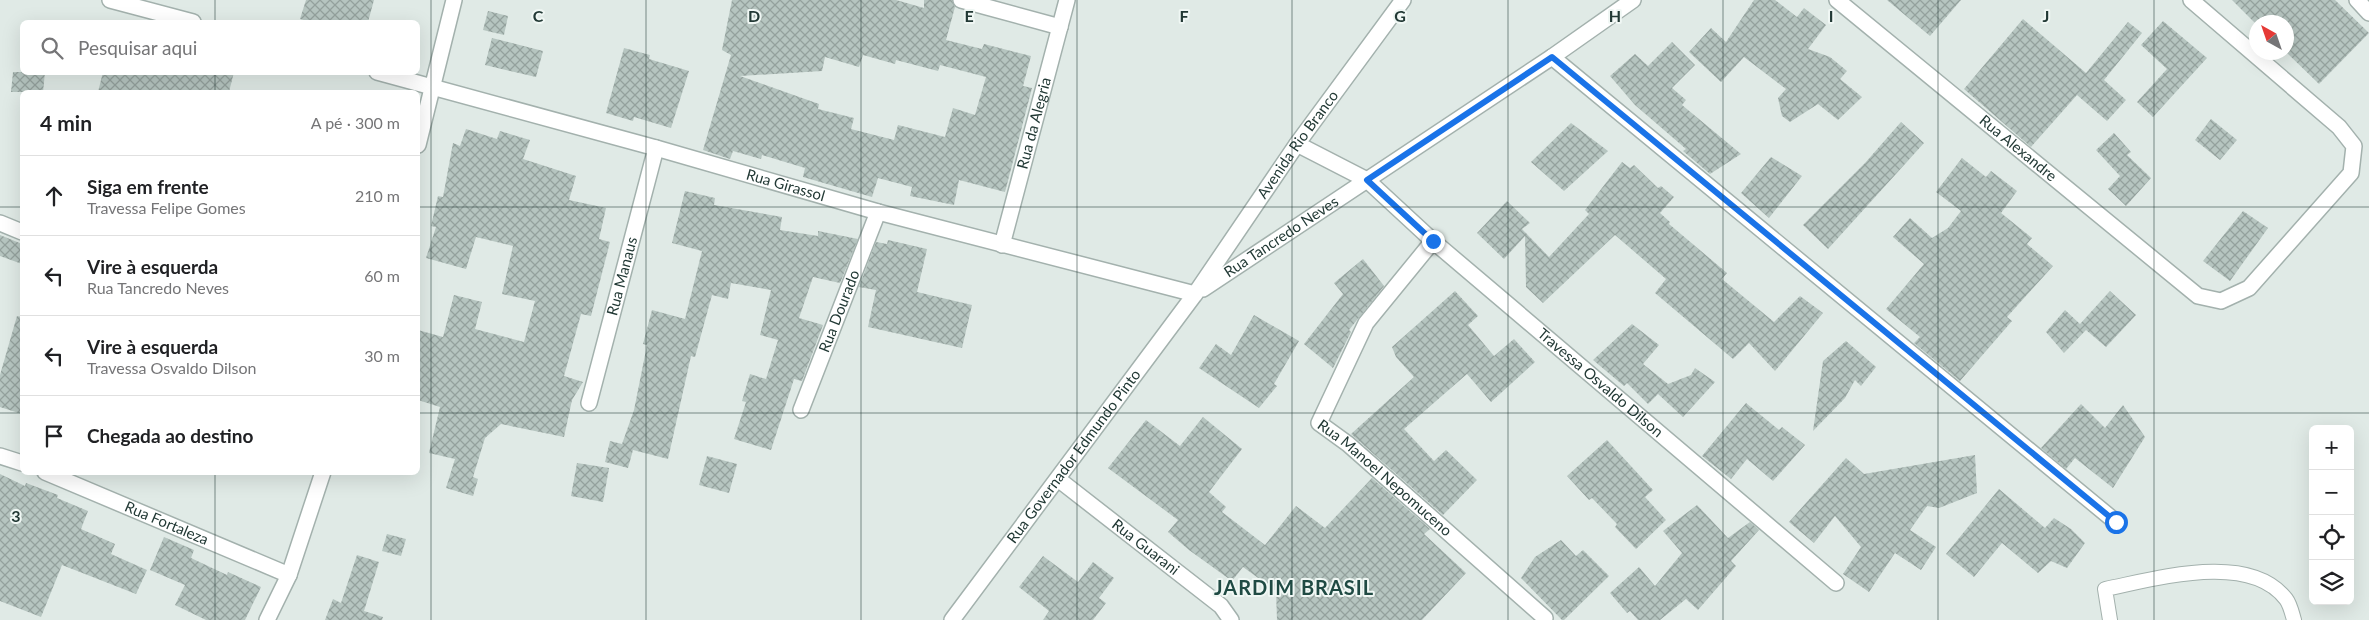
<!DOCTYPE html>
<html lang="pt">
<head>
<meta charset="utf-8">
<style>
  body { margin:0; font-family:Lato,sans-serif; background:#f2f2f2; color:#202124 }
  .controls { position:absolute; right:15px; bottom:15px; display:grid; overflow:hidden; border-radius:8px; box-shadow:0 5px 20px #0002 }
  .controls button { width:45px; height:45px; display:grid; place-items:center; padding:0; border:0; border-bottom:1px solid #e0e0e0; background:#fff; color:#202124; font:25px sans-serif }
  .compass { position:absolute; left:2249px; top:15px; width:45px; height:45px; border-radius:50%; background:#fff; box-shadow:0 5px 20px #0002; rotate:320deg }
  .stop { position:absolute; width:15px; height:15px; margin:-11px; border:4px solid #1a73e8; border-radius:50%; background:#fff }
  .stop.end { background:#1a73e8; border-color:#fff; box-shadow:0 1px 5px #0008 }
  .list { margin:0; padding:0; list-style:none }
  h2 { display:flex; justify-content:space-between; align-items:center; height:65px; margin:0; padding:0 20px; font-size:21px }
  h2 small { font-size:16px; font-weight:400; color:#757577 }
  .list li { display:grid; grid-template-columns:32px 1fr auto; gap:15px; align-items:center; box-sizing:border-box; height:80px; padding:0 20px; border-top:1px solid #e0e0e0 }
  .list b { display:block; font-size:19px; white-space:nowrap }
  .list p { margin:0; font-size:16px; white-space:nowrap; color:#757577 }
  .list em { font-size:16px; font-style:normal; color:#757577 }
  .icon { flex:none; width:28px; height:28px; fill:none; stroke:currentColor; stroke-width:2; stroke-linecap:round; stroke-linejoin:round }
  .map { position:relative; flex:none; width:2369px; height:620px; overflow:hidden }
  .search { position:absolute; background:#fff; box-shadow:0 5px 20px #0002; left:20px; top:20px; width:400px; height:55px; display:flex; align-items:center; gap:12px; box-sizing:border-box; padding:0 18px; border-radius:8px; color:#757577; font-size:19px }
  .panel { position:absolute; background:#fff; box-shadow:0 5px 20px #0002; left:20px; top:90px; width:400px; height:385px; border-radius:8px }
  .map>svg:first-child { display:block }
</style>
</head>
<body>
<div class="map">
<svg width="2369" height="620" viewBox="0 0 2369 620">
  <defs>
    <pattern id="building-cross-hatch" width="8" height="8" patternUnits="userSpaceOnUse" patternTransform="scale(1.25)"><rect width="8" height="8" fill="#b6c5c0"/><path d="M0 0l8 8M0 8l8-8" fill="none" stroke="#94a19d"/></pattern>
  </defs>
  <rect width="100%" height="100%" fill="#e0eae6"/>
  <g fill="url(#building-cross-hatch)" fill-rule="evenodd">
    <polygon points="306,0 374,0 368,22 311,22 300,19"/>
    <path d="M732,0H896L924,8V0H952L955,7L946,40L982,49L984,44L1031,56L1023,86L1032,88L1005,192L959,180L954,205L910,196L912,187L878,178L872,197L803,177L805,168L762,155L761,159L733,151L730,159L703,150L731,55L722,50ZM863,55L895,64L896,60L938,71L940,65L986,77L975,115L953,108L945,137L898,125L894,140L851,129L854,118L818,109L819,104L740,76L822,71L825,57L859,67Z"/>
    <polygon points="1754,0 1775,0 1797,17 1804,8 1826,25 1808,49 1830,57 1847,71 1840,79 1862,97 1838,120 1818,104 1790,122 1782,116 1778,98 1786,89 1744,57 1721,82 1689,52 1711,28 1726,42"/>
    <polygon points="1887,0 1961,0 1930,36"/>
    <polygon points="2232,0 2335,0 2369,33 2319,84 2286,52 2286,22 2256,24"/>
    <polygon points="488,11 508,16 504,35 483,30"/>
    <polygon points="2023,19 2086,73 2128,22 2142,33 2104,80 2126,100 2107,121 2077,95 2031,147 1964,89"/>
    <polygon points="2163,21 2207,58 2153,117 2137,102 2167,69 2141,45"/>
    <polygon points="492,38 543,51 536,77 485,65"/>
    <polygon points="1672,42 1695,65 1672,88 1686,100 1682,105 1741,154 1710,174 1683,151 1686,149 1635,105 1610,76 1635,54 1648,66"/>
    <polygon points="624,48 650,55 649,59 689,71 671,128 634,117 633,121 606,113"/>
    <polygon points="13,72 45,72 43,92 11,92"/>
    <polygon points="103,72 234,72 229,92 98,92"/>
    <polygon points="2211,119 2237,140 2220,160 2195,140"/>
    <polygon points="1901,122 1924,143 1828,249 1803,225 1865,163"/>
    <polygon points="1571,123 1608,151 1564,191 1531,162"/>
    <polygon points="466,129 497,139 500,131 530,140 523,159 576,176 569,200 606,208 599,239 610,242 591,316 581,314 564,376 583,382 572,400 564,437 501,424 485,438 473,477 478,479 473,496 446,488 455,459 429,453 440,407 418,400 418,330 443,337 454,295 482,302 475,329 524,342 535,301 502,294 513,246 476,237 466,269 426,258 436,227 431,226 438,196 443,197 453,143 460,146"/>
    <polygon points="2114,133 2131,152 2127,155 2151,178 2126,206 2108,189 2120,176 2096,150"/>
    <polygon points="1771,157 1802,176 1769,218 1741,193"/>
    <polygon points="1962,158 1986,177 1991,171 2017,191 2001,213 2032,238 2027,244 2053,266 2007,317 2012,321 1960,381 1914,343 1920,337 1886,309 1924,264 1893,237 1910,218 1932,238 1948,228 1961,211 1936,192"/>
    <polygon points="1622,162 1630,168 1634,165 1658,188 1661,186 1674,197 1660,213 1670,222 1669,224 1727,273 1722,279 1774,322 1800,296 1823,313 1775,371 1749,343 1733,359 1655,293 1666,279 1615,235 1543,303 1526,287 1525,236 1504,259 1477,233 1507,201 1530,223 1522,229 1549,257 1589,214 1585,210"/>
    <polygon points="685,191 715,198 714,205 782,217 780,230 818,236 818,231 858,239 840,283 813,277 799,318 823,325 802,381 794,379 771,450 734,439 746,402 742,401 750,374 766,379 778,340 760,335 771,290 731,283 728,299 712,295 695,357 691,356 668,459 633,450 628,468 605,462 610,441 622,444 634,410 647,345 643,344 652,310 685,319 702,251 672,243"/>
    <polygon points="2243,211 2268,228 2230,281 2203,261"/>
    <polygon points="0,235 22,244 22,264 0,256"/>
    <polygon points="888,240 927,249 917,292 972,305 962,348 868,327 876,290 859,287 876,242 887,244"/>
    <polygon points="1363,259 1384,286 1349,330 1351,332 1333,368 1304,344 1343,294 1334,283"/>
    <polygon points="1455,291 1478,316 1468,325 1494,356 1514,339 1535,362 1491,402 1467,374 1404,429 1434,461 1446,450 1477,480 1443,515 1351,434 1414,377 1396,357 1392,347"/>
    <polygon points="2110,291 2136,315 2106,347 2086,330 2064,353 2046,332 2065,310 2080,324"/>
    <polygon points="1254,315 1299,341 1274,384 1277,386 1259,408 1199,368 1216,344 1231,355"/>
    <polygon points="17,316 22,317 22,414 0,407 0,375"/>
    <polygon points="1632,324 1659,345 1643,364 1668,384 1691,375 1695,368 1715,382 1683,417 1658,394 1648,404 1627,383 1624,386 1593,360"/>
    <polygon points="1846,341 1876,367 1861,386 1855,380 1845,398 1813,431 1823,361"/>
    <polygon points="1746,403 1779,430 1782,427 1805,445 1773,481 1747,459 1731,479 1702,456"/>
    <polygon points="2081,404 2105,428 2123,405 2145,437 2113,488 2075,458 2066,469 2041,448"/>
    <polygon points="1203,417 1242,449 1209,492 1226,507 1222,512 1265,545 1296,506 1325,528 1372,478 1430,529 1424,534 1466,573 1422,620 1277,620 1276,591 1243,567 1232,581 1189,550 1168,532 1178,520 1108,468 1146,420 1180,446"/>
    <polygon points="1607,440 1653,490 1645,497 1666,520 1636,549 1615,527 1617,524 1592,498 1589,500 1567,476"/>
    <polygon points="1975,455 1977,493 1939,508 1927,506 1910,530 1936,547 1921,570 1895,553 1869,592 1843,574 1861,547 1835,516 1814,543 1789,522 1846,458 1864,474"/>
    <polygon points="707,456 737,464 729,493 699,485"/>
    <polygon points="577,463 609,468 603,502 571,496"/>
    <polygon points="0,474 25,486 26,483 58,495 57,498 88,511 81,529 115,544 111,554 147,570 136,594 62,565 41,617 0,601"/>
    <polygon points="1999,489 2045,528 2054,518 2071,529 2085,543 2067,568 2051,561 2038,573 2002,543 1974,577 1946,554"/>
    <polygon points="1697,505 1728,538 1750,522 1759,530 1731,561 1736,566 1698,610 1686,599 1660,620 1638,620 1630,611 1627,613 1610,593 1639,567 1655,586 1682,553 1663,531"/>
    <polygon points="387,534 406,539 401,556 382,551"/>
    <polygon points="164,537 194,550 191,558 227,575 228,572 261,587 245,620 206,620 175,605 185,585 150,570"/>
    <polygon points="1561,540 1576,556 1583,550 1609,576 1564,620 1562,620 1521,578 1535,557"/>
    <polygon points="357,555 379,562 364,611 383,617 382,620 325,620 333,599 341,603"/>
    <polygon points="1043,556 1078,582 1093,562 1114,578 1099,598 1106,603 1093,620 1043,620 1049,611 1019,587"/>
  </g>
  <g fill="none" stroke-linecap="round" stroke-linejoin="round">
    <defs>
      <path id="service" d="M2110,620L2105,589C2156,579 2249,551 2286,599C2290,604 2292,613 2294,620"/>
      <g id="minor">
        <polyline points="110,0 193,22"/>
        <polyline points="961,0 1060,27"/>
        <path id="s1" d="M1837,0L2198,296L2221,301L2249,288L2351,173L2354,146L2339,127L2191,0"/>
        <polyline points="1552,57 2116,522"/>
        <path id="s2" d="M377,72L656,148L878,212L1195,294"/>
        <path id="s3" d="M1297,144L1367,180L1433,241L1836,583"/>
        <polyline points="418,145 454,0"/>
        <polyline points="0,223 22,232"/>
        <path id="s4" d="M1433,241L1366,323L1319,423L1348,444L1545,618"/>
        <path id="s5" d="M1002,245L1067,0"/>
        <path id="s6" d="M589,403L656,148"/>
        <path id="s7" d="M801,410L878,212"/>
        <polyline points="0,456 22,463"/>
        <path id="s8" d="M45,472L289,575"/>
        <path id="s9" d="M1058,479L1221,606L1231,620"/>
        <polyline points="267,620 289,575 323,472"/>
      </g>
      <g id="tertiary">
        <polyline points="2357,0 2369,13"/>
        <path id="s10" d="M1203,289L1552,57L1633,0"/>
        <path id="s11" d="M952,620L1195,294L1297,144L1403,0"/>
      </g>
    </defs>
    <use href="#service" stroke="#a3b1ad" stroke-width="16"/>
    <use href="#minor" stroke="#a3b1ad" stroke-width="18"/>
    <use href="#tertiary" stroke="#a3b1ad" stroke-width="18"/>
    <use href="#service" stroke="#fff" stroke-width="14"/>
    <use href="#minor" stroke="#fff" stroke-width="15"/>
    <use href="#tertiary" stroke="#fff" stroke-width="15"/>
  </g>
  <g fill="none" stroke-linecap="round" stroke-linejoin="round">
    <polyline stroke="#1a73e8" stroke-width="6" points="1433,241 1367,180 1552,57 2116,522"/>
  </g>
  <path fill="none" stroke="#223935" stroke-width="1" stroke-opacity="0.55" d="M215,0V22M431,0V620M646,0V620M861,0V620M1077,0V620M1292,0V620M1508,0V620M1723,0V620M1938,0V620M2154,0V620M215,72V92M0,207H22M418,207H2369M0,413H22M418,413H2369M215,472V620"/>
  <g text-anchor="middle" stroke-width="4" stroke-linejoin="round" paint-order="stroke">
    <g font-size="15" fill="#223935" stroke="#f0f7f4">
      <text dy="5" stroke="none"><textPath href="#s5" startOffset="126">Rua da Alegria</textPath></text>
      <text dy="5" stroke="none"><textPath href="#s11" startOffset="588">Avenida Rio Branco</textPath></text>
      <text dy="5" stroke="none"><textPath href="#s1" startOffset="234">Rua Alexandre</textPath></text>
      <text dy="5" stroke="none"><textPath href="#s2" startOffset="424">Rua Girassol</textPath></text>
      <text dy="5" stroke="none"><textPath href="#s10" startOffset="94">Rua Tancredo Neves</textPath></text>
      <text dy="5" stroke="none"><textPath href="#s6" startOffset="131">Rua Manaus</textPath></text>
      <text dy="5" stroke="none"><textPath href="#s7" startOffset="106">Rua Dourado</textPath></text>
      <text dy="5" stroke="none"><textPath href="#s3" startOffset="388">Travessa Osvaldo Dilson</textPath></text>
      <text dy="5" stroke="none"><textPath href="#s11" startOffset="204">Rua Governador Edmundo Pinto</textPath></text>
      <text dy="5" stroke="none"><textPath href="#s4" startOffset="302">Rua Manoel Nepomuceno</textPath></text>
      <text dy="5" stroke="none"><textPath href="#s8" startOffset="132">Rua Fortaleza</textPath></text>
      <text dy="5" stroke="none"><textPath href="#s9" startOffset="111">Rua Guarani</textPath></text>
    </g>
    <g font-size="20" font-weight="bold" letter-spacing="1" fill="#1f4a43" stroke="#f0f7f4">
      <text x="1294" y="595">JARDIM BRASIL</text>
    </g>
  </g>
  <g font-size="16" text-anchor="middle" font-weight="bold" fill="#223935" stroke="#f0f7f4" stroke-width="4" stroke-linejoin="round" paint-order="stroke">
    <text x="538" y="22">C</text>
    <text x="754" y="22">D</text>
    <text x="969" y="22">E</text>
    <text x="1184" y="22">F</text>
    <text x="1400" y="22">G</text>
    <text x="1615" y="22">H</text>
    <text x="1831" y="22">I</text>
    <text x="2046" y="22">J</text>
    <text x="16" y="522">3</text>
  </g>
</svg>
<div class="controls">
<button>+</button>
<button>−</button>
<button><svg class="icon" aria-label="locate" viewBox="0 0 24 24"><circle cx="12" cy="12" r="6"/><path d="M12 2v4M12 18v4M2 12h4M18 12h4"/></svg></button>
<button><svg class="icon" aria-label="layers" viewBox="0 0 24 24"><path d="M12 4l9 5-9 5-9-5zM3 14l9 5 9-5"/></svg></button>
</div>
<svg class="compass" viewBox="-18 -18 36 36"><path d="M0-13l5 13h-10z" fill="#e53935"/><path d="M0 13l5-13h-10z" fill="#757577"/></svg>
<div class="stop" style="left:2116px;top:522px"></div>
<div class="stop end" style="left:1433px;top:241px"></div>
<div class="search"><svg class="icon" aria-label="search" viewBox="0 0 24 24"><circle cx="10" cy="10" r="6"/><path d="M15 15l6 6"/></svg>Pesquisar aqui</div>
<section class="panel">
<h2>4 min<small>A pé · 300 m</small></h2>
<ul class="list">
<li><svg class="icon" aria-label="ahead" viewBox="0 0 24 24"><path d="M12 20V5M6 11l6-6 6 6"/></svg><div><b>Siga em frente</b><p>Travessa Felipe Gomes</p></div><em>210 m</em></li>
<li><svg class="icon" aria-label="left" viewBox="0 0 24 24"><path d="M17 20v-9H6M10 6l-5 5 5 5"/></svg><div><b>Vire à esquerda</b><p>Rua Tancredo Neves</p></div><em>60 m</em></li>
<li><svg class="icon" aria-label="left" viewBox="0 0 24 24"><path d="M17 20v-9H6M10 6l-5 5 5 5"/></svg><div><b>Vire à esquerda</b><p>Travessa Osvaldo Dilson</p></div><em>30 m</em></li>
<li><svg class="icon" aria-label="arrive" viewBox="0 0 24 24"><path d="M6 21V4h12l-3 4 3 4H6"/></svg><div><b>Chegada ao destino</b></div></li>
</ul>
</section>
</div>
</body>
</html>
